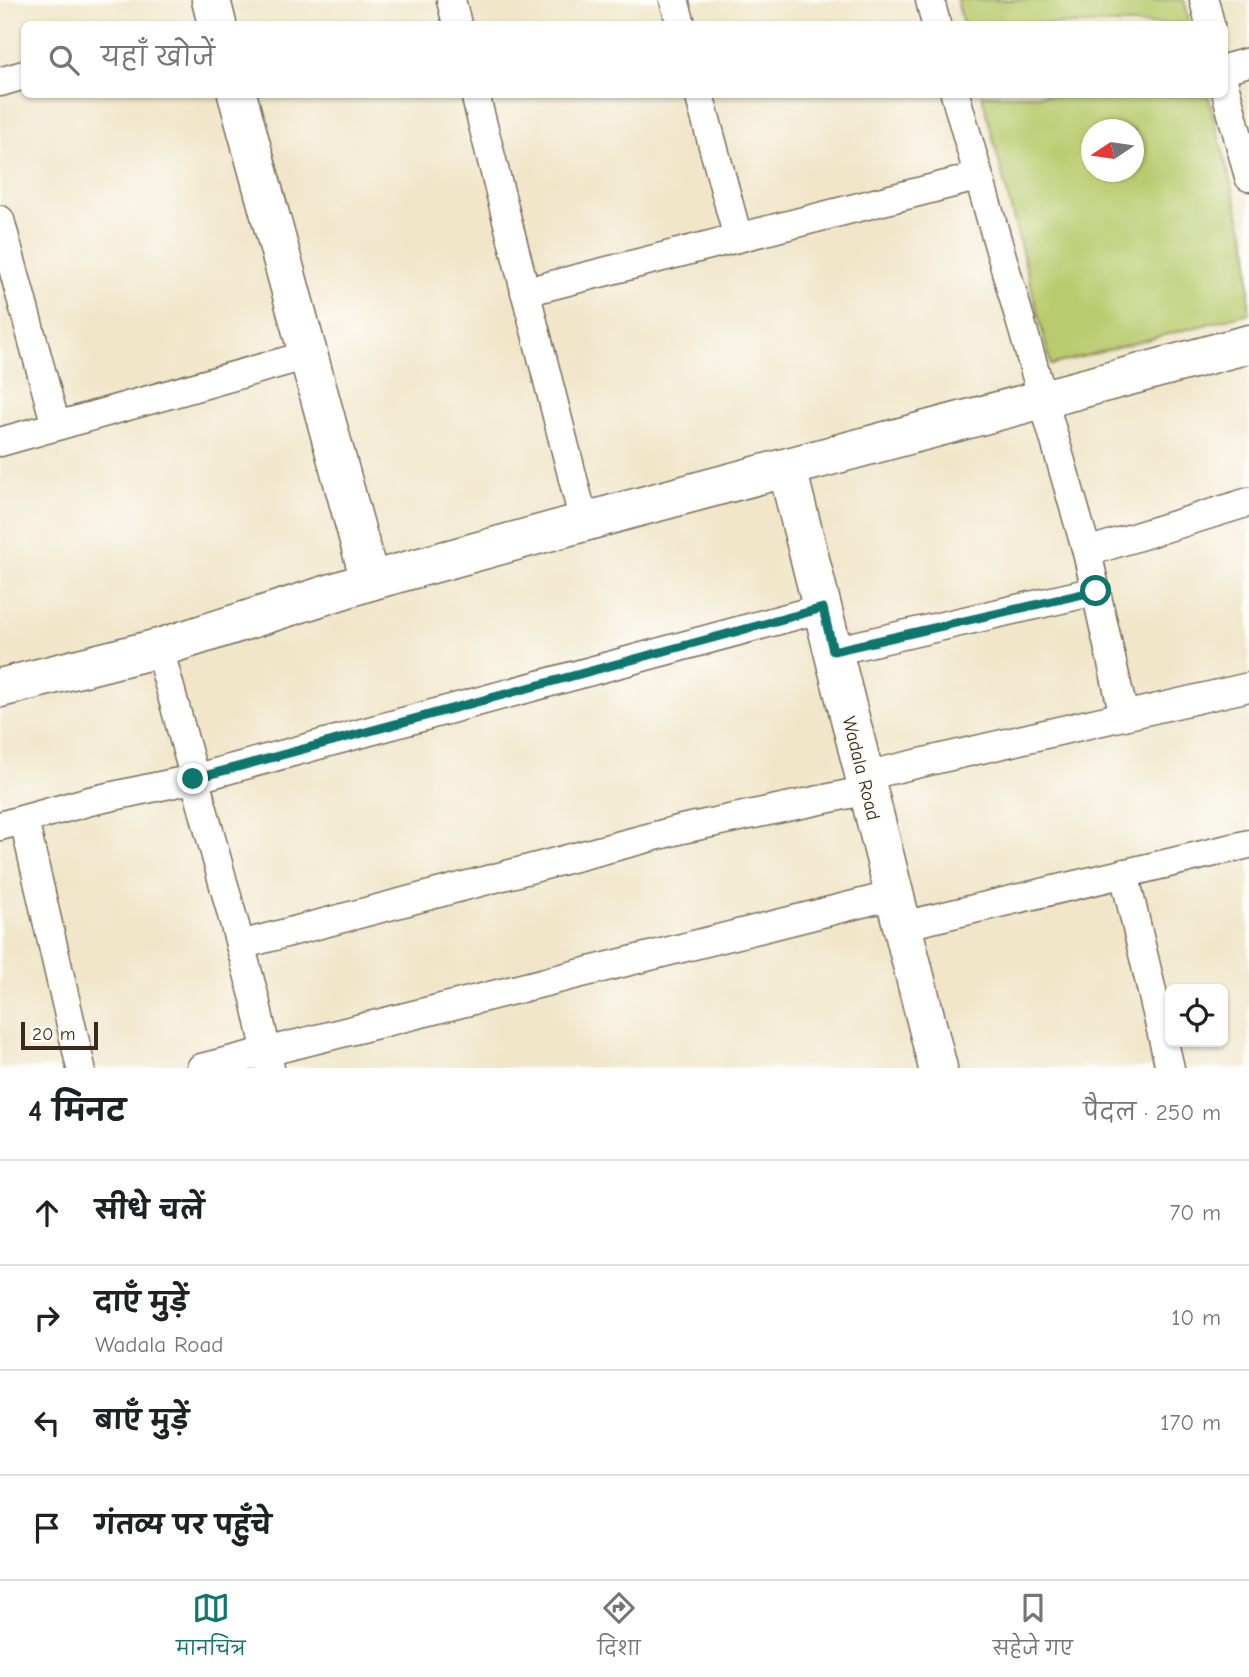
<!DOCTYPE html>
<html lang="hi">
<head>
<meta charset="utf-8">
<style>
  body { margin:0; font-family:"Comic Neue","Playpen Sans Deva",sans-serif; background:#f2f2f2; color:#202124 }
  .controls { position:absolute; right:21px; bottom:21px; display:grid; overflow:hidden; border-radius:10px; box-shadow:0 2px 5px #0004 }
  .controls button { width:63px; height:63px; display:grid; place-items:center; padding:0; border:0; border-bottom:2px solid #e0e0e0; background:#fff; color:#202124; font:35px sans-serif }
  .compass { position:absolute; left:1081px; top:119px; width:63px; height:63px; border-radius:50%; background:#fff; box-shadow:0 2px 5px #0004; rotate:257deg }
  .scale { position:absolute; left:21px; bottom:18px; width:77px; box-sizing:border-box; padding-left:7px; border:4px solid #3b2a1e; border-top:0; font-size:19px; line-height:24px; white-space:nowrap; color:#3b2a1e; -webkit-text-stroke:5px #fdfcf7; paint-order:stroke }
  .stop { position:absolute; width:21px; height:21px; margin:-16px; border:5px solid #0f766e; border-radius:50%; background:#fff }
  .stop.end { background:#0f766e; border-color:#fff; box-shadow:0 2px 7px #0008 }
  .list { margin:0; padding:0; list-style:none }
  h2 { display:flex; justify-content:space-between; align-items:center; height:91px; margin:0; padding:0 28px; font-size:30px }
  h2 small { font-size:23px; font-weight:400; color:#757577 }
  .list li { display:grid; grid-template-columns:46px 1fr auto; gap:21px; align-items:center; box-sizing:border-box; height:105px; padding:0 28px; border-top:2px solid #e0e0e0 }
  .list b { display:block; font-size:26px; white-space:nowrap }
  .list p { margin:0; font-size:23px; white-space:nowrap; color:#757577 }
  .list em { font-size:23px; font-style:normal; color:#757577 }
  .icon { flex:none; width:38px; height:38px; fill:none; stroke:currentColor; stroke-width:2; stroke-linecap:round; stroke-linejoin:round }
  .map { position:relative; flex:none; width:1249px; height:1068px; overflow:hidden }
  .search { position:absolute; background:#fff; box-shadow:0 2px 5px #0004; left:21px; right:21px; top:21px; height:77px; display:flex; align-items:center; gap:18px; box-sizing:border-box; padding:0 24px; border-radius:10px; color:#757577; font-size:26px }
  .sheet { height:511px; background:#fff }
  nav { display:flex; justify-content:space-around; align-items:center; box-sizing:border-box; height:98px; border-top:2px solid #e0e0e0; background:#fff; font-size:19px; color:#757577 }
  nav a { display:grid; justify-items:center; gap:4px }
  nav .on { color:#0f766e }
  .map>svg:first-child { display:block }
</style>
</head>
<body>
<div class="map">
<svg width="1249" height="1068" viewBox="0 0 1249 1068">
  <rect width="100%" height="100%" fill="#fdfcf7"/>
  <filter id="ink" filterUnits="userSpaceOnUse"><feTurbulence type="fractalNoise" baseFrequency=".0143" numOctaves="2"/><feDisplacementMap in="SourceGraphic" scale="14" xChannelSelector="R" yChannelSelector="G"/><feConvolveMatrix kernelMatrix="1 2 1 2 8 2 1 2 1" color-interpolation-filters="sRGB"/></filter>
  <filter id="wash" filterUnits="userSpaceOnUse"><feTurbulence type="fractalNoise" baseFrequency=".00686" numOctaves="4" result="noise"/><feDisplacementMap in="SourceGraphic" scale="28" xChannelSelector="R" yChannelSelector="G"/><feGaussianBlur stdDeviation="1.57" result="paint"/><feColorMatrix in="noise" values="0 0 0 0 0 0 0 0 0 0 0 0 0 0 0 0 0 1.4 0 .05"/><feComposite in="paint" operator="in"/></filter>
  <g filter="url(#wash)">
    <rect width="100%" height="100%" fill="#f1e6ca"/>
    <g fill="#b9cb6e" stroke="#7a7a46" stroke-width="2" fill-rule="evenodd">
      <polygon points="957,0 1184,0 1190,24 963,24"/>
      <path d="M982,95H1208L1249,252V313L1051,365ZM1092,130H1134V172H1092Z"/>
    </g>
  </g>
  <g filter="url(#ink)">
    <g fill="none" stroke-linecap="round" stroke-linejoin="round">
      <defs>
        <g id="street">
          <polyline points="451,0 457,24"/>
          <polyline points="674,0 681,24"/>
          <polyline points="930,0 936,24"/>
          <polyline points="1204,0 1210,24"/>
          <polyline points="1224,69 1249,62"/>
          <polyline points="0,82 24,75"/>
          <polyline points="1224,84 1249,177"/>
          <polyline points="475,94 584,522"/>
          <polyline points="699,94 738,238"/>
          <polyline points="955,94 1087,552 1124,716"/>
          <polyline points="0,220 56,426"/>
          <polyline points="525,292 977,177"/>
          <polyline points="0,442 308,355"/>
          <polyline points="1087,552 1249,502"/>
          <polyline points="159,648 255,999 270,1068"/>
          <polyline points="833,651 1096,591"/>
          <polyline points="864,776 1249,687"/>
          <polyline points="24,820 81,1068"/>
          <polyline points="0,826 90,801 193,779 823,608"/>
          <polyline points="1124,873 1170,1068"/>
          <polyline points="902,926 1249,844"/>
          <polyline points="240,945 682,829 868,790"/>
          <polyline points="201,1068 894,895"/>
        </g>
        <g id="secondary">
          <polyline points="211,0 217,24"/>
          <polyline points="237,94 370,581"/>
          <polyline points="787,468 938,1068"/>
          <polyline points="0,688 159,648 370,581 624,511 1249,344"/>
        </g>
      </defs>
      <use href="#street" stroke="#7b6c5a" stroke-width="31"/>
      <use href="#secondary" stroke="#7b6c5a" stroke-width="41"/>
      <use href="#street" stroke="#fff" stroke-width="28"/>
      <use href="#secondary" stroke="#fff" stroke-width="38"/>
    </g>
  </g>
  <g fill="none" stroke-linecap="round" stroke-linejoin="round" filter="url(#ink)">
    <polyline stroke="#0f766e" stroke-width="9" points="193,779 823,608 833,651 1096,591"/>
  </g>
  <g text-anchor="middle" stroke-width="5" stroke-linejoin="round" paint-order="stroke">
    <g font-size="19" fill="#3b2a1e" stroke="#fdfcf7">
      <text transform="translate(862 768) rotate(76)" y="7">Wadala Road</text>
    </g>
  </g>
</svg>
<div class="controls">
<button><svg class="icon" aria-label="locate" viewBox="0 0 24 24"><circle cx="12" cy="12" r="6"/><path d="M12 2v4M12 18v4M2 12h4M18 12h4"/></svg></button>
</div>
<svg class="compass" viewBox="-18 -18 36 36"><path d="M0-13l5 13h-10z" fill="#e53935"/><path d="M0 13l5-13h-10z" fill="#757577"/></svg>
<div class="scale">20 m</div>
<div class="stop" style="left:1096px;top:591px"></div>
<div class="stop end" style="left:193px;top:779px"></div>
<div class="search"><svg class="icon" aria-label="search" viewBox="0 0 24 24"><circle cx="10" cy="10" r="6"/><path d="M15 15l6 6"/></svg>यहाँ खोजें</div>
</div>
<section class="sheet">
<h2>4 मिनट<small>पैदल · 250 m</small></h2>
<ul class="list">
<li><svg class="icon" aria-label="ahead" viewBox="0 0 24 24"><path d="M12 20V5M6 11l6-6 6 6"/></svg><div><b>सीधे चलें</b></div><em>70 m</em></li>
<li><svg class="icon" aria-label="right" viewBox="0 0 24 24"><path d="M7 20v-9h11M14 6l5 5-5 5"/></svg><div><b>दाएँ मुड़ें</b><p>Wadala Road</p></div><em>10 m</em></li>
<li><svg class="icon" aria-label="left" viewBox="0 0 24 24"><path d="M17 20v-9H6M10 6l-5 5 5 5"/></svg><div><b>बाएँ मुड़ें</b></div><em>170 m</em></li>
<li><svg class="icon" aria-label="arrive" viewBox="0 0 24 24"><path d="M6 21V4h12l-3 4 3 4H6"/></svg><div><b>गंतव्य पर पहुँचे</b></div></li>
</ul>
</section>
<nav>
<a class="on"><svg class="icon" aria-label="map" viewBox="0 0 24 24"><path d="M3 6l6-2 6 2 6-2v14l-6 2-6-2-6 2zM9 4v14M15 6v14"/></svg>मानचित्र</a>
<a><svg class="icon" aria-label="directions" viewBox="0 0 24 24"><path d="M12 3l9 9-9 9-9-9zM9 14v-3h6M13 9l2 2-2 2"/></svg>दिशा</a>
<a><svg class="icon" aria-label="saved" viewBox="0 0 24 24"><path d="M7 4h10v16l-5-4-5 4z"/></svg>सहेजे गए</a>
</nav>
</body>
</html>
